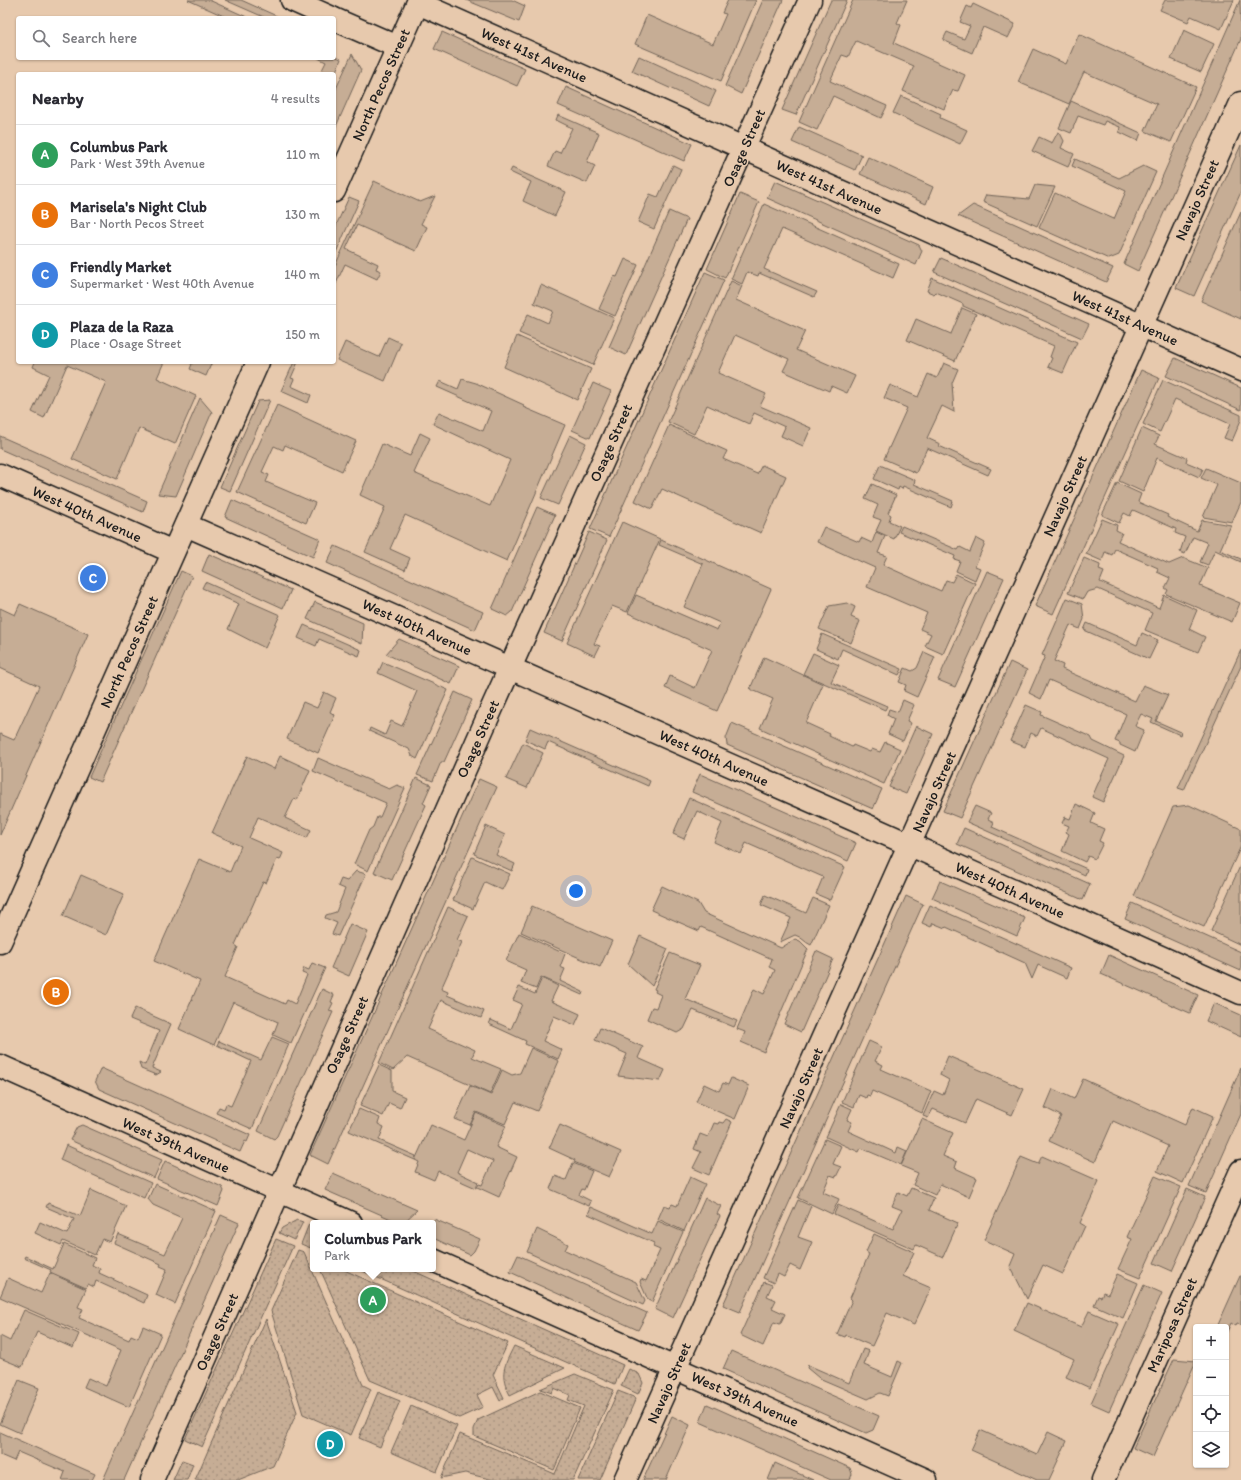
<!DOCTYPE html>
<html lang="en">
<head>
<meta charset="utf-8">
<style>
  body { margin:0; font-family:Itim,sans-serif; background:#f2f2f3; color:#2b2b33 }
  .controls { position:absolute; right:12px; bottom:12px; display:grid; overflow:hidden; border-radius:4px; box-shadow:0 1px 3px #0004 }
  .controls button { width:36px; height:36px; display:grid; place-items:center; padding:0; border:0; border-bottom:1px solid #e1e1e2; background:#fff; color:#2b2b33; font:20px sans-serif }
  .you { position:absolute; left:576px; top:891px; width:14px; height:14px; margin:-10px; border:3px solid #fff; border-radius:50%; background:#1a73e8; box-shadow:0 0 0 6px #1a73e833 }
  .badge { display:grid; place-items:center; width:26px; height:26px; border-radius:50%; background:#1a73e8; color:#fff; font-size:13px; font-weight:700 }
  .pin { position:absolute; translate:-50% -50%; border:2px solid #fff; box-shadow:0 1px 4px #0006 }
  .popup { position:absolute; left:310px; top:1220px; width:126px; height:52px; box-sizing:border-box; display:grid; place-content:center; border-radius:4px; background:#fff; filter:drop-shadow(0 1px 3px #0005); font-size:13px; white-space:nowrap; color:#7c7c81 }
  .popup b { font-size:15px; color:#2b2b33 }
  .popup::after { content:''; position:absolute; left:50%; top:100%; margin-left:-8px; border:8px solid transparent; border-top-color:#fff }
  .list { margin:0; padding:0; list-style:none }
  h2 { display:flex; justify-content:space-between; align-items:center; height:52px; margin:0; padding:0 16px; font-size:17px }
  h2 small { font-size:13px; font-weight:400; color:#7c7c81 }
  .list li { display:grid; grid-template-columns:26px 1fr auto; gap:12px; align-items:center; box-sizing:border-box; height:60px; padding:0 16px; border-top:1px solid #e1e1e2 }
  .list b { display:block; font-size:15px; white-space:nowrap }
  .list p { margin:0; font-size:13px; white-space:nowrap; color:#7c7c81 }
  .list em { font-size:13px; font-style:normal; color:#7c7c81 }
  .icon { flex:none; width:22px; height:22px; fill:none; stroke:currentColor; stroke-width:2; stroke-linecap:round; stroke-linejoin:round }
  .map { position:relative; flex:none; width:1241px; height:1480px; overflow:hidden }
  .search { position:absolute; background:#fff; box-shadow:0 1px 3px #0004; left:16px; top:16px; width:320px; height:44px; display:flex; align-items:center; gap:10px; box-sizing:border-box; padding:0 14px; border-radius:4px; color:#7c7c81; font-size:15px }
  .panel { position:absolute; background:#fff; box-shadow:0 1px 3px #0004; left:16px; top:72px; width:320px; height:292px; border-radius:4px }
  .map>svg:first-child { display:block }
</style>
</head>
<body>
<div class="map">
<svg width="1241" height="1480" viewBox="0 0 1241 1480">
  <defs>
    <pattern id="park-dots" width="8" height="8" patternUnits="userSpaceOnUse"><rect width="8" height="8" fill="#c6ad95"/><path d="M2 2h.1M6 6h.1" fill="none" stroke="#aa9480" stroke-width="1.8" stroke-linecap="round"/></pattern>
  </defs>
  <rect width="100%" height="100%" fill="#e7c9ad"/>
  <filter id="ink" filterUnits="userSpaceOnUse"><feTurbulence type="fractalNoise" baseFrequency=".025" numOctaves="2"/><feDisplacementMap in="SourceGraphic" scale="8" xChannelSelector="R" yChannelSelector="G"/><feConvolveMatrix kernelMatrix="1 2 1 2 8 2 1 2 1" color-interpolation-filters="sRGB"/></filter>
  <g filter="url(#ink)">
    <g fill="#c6ad95" stroke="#716458">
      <polygon points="188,0 209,0 249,18 228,18"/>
      <polygon points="225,0 241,0 281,18 266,18"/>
      <polygon points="466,0 512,0 525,6 519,22"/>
      <polygon points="728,0 756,0 721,81 635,44 647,15 713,44 726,14 722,13"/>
      <polygon points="763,0 783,0 741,94 725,86"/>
      <polygon points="831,0 847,0 796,115 782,110"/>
      <polygon points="853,0 907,0 897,23 901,25 894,43 965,75 958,91 953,90 944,109 903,91 914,66 856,41 848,57 842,55 830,81 887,106 881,118 833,96 817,130 799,122"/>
      <polygon points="1165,0 1234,0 1221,29 1191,16 1188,22 1160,10"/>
      <polygon points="1240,0 1241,39 1138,271 1124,264"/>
      <polygon points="973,4 1015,24 1008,38 983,27 972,53 943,40 947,32 964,39 970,26 960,22 967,6 971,8"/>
      <polygon points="1184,30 1214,44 1201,72 1171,59"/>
      <polygon points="442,32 525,69 517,86 434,49"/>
      <polygon points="1079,34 1196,87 1171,142 1145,131 1157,104 1084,72 1069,104 1018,82 1033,49 1066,64"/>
      <polygon points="352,54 361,70 334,131 334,93"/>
      <polygon points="334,56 341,59 334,76 334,74 320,74 326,62 318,58 334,58"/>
      <polygon points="639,56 716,91 709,106 632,71"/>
      <polygon points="566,87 692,144 684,161 558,105"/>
      <polygon points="901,96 941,114 940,118 967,130 960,144 893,113"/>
      <polygon points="1071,101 1141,133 1138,141 1119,132 1120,127 1105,121 1103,125 1078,116 1071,133 1059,128"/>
      <polygon points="558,115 599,133 587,162 595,166 587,183 548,166 555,151 560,153 572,128 556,120"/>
      <polygon points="799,127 862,155 855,170 792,142"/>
      <polygon points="1058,132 1060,133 1064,141 1061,148 1074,154 1068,167 1032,151 1039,137 1052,143"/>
      <polygon points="1241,145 1241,192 1194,296 1176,288"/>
      <polygon points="868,157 933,187 926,204 860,174"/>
      <polygon points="1075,159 1119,178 1143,166 1156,172 1119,255 1109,259 1039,228 1055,193 1114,219 1126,191 1072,166"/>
      <polygon points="673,165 681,169 654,229 638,222 650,194 658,197"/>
      <polygon points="512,168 566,192 555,216 523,201 531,182 510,172"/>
      <polygon points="374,181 420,202 435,196 421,224 427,227 416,251 357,225 346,249 378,264 376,269 381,271 377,279 345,264 334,288 334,268"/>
      <polygon points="775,181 919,245 922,251 916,265 767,198"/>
      <polygon points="1035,185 1055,187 1037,226 983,202 986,195 1029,199"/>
      <polygon points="740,194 759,202 725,278 707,269"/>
      <polygon points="349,197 359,201 334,257 334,230"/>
      <polygon points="764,204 899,264 893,278 782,229 764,269 817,292 814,297 759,273 758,276 747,272 742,284 731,279"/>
      <polygon points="973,205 1113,268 1106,282 958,216"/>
      <polygon points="669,211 687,219 626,355 609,347"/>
      <polygon points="1241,212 1241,319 1201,301"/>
      <polygon points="941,258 1089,324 1082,338 934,272"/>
      <polygon points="625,259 638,265 615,316 599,309 614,276 617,277"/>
      <polygon points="705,272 724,280 609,537 590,529"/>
      <polygon points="932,278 1077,342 1063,373 1048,367 1052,358 1050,357 1054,346 963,306 963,304 936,292 934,294 927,291"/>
      <polygon points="731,281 742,286 736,300 805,331 796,350 855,376 847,393 831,386 829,391 783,371 789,359 735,335 718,373 766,394 760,406 811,428 803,446 781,436 785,427 754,413 749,424 707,405 694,434 668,422"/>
      <polygon points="541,285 614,318 593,365 519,333 528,314 548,323 553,311 534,303"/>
      <polygon points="962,308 976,314 955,361 907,340 916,319 951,334"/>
      <polygon points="517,336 591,369 577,400 504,367"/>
      <polygon points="388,337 401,343 385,381 337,360 345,342 379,357"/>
      <polygon points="1175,358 1241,388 1241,410 1166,376"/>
      <polygon points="35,362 164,362 157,378 196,396 175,444 139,428 117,479 72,459 106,382 67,365 44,418 32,412 49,375 33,367"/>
      <polygon points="189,362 212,362 206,376 190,369 192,364"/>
      <polygon points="294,362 298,362 291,378 294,379 291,386 311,395 308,403 281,391"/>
      <polygon points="944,363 958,369 952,383 954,412 942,406 927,438 940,444 939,446 991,469 988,475 927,448 916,473 884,459 907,408 884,398 890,385 918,397 928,374 937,378"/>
      <polygon points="1141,370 1159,378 1053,614 1035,606"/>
      <polygon points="462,379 476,383 524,405 523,407 565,425 507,561 405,515 390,549 410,558 405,570 365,552 385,507 360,495 382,444 410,456 420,433 430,438 414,473 490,506 510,460 433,424 439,412 483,431 491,411 437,387 440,381 458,389"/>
      <polygon points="1163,380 1241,415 1241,420 1232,441 1224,438 1230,424 1175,399 1160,432 1143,424"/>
      <polygon points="593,383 611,391 590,438 572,430"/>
      <polygon points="200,398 212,412 176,496 158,494"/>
      <polygon points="270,400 230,491 220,487 258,401"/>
      <polygon points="277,405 356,441 342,471 285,445 283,450 274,446 262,472 269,475 266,482 315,503 306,523 237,492"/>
      <polygon points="669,425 727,451 723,459 757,474 762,465 786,476 761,533 662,489 652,509 635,501"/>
      <polygon points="1142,428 1159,436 1155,444 1187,458 1186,462 1203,469 1199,477 1157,458 1143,492 1119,481"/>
      <polygon points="570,435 586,443 558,505 541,498"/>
      <polygon points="0,436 147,501 143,512 0,449"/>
      <polygon points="880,465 915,480 914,484 953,501 951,507 903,486 902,489 899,487 898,490 874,479"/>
      <polygon points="1206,468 1241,483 1241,502 1232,522 1203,517 1217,485 1201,478"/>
      <polygon points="1117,483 1141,494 1138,502 1168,515 1167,517 1197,531 1202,520 1231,525 1220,550 1241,559 1241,562 1215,550 1208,565 1200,562 1208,543 1193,537 1185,554 1180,552 1185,537 1175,533 1176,529 1133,510 1130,516 1124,513 1119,523 1102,515"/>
      <polygon points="872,484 896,495 888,513 891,515 889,521 900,526 894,539 876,531 881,520 873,517 878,505 865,499"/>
      <polygon points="232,500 320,539 313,557 225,517"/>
      <polygon points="537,507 555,515 512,612 507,616 492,609"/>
      <polygon points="1102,519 1117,525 1116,530 1122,533 1118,541 1169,564 1183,558 1208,568 1200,586 1240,603 1232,622 1166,594 1168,590 1165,588 1170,578 1157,572 1158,568 1115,549 1112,555 1105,552 1102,561 1086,554"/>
      <polygon points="622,522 660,539 627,612 612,606 594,644 600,646 595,656 567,643"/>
      <polygon points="902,526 958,550 960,547 970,552 976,538 985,543 975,566 980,568 975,580 956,571 960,561 954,559 955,556 899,532"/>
      <polygon points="824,527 859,542 861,538 872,543 876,532 885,536 878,553 887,556 883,565 941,591 946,580 952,582 956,574 975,583 943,654 925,646 931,634 920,629 927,613 867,587 875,568 817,542"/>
      <polygon points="589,532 607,540 562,641 544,633"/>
      <polygon points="661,540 771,589 717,711 665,688 670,676 695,688 712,650 628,613 636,595 717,630 720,623 684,607 703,564 659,545"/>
      <polygon points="335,546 483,612 475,630 327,563"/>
      <polygon points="209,554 291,590 283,608 202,571"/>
      <polygon points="1084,558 1100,565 1099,570 1104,572 1100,582 1159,608 1164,595 1197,610 1189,629 1205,637 1198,652 1145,630 1152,613 1098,589 1087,592 1083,599 1068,593"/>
      <polygon points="181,571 192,576 100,782 89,777"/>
      <polygon points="987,571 1004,578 955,687 938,680"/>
      <polygon points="205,582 280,615 265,648 228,629 239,604 202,588"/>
      <polygon points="1067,598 1082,604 1084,619 1080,629 1070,625 1054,661 1063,665 1062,669 1135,701 1143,685 1168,695 1156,721 1181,732 1180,735 1151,722 1153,719 1141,714 1135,726 1144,730 1135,752 1120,745 1120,743 1115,741 1126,714 1049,680 1041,699 1029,693 1045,656 1042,655"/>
      <polygon points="315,602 363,623 362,644 307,619"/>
      <polygon points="847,603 855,607 851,617 860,621 851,643 819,629 829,606"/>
      <polygon points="20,604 88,634 0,835 0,734 14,740 39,686 0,668 0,608 15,615"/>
      <polygon points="1087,623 1137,645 1142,633 1158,640 1149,659 1084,630"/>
      <polygon points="304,625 361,650 359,656 319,639 316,646 298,638"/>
      <polygon points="822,634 902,669 899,675 842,649 838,659 816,649"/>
      <polygon points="399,639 459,666 451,684 386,654"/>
      <polygon points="1241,650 1241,666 1184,790 1178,788"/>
      <polygon points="924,652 935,657 917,697 904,691 906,685 899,682 905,668 912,671 917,668"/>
      <polygon points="813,653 839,665 831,682 887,706 885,710 803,674"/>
      <polygon points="764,657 823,684 806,723 830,734 829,736 852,747 853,745 870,752 872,749 880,752 885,742 900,749 884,784 760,728 773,699 750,689"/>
      <polygon points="383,662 448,690 417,759 412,756 409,749 369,731 370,728 385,735 391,721 402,726 417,691 378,673"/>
      <polygon points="1010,662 1027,670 960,818 943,811"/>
      <polygon points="324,692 336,698 330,712 335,715 318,753 287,739 303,702 317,708"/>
      <polygon points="455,692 472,700 444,762 441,762 433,781 417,775"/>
      <polygon points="903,700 914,705 907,721 911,723 903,741 888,734 894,719 887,715 889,709 898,712"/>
      <polygon points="1026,705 1042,712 1041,715 1091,737 1093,741 1124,756 1103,802 1092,797 1109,759 1041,728 1037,736 1031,733 1025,747 1010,741"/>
      <polygon points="732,723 882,789 873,809 727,745 726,738"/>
      <polygon points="916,726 933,734 906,794 889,787"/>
      <polygon points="530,728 650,781 648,786 548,742 545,749 525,740"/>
      <polygon points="523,743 543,753 527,788 506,779"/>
      <polygon points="247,756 274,769 280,756 310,770 297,800 294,799 285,818 311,830 307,838 258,817 249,838 283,853 280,860 277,859 276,861 266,883 263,882 235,945 238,947 225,977 285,1004 287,1000 295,1004 307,975 302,973 304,968 309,970 312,963 325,968 291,1043 273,1035 278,1022 233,1002 214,1045 179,1029 200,981 154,961 199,859 230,872 241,846 212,833"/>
      <polygon points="318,758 389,789 397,785 405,788 368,871 354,864 369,830 373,827 377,817 380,817 386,803 313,771"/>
      <polygon points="700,774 856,843 848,861 692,792"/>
      <polygon points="416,778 431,785 423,803 426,805 392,880 374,872"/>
      <polygon points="479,779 497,787 328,1164 310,1155"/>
      <polygon points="689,798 845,867 830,900 816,894 823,877 746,843 741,854 714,842 722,823 697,811 684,839 673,834"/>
      <polygon points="1076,804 1095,813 1091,823 1104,829 1099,841 1103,843 1095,859 1088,856 1085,862 1062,851 1069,834 1066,832 1069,826 1062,823 1065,817 1070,819"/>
      <polygon points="1189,805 1241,829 1241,846 1204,927 1134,896 1173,807"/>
      <polygon points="975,806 991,813 988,819 994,822 992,827 1087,869 1085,875 967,822"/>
      <polygon points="486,826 505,835 496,855 515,864 512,871 474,854"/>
      <polygon points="964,828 1090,884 1083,900 957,844"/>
      <polygon points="472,857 510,874 502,890 485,882 473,909 453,900"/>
      <polygon points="1241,864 1241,945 1211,931"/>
      <polygon points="356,871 366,874 338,936 332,934 337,923 325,918 326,915 336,912 345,889 338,886 341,879 347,881"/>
      <polygon points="81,875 124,894 106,935 63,916"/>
      <polygon points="940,881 1025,918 1017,936 932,898"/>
      <polygon points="662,886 698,903 704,913 781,948 795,939 800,941 808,949 764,1052 741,1042 745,1032 737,1029 754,989 764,994 775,970 769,967 772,959 701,927 699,931 651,910"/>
      <path d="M765,895L806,913L813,898L829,905L811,945C804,942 802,937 795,935L780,942L791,918L761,905Z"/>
      <polygon points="906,896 923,904 740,1312 723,1305"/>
      <polygon points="1132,903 1241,952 1241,971 1125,919"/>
      <polygon points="930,905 1071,968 1067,978 1038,965 1032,979 1025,963 946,927 945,928 933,923 931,927 922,923"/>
      <polygon points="532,906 612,941 600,967 521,932"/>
      <polygon points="448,907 468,916 457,940 462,942 441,989 448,992 447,995 484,1011 481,1018 441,1000 428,1029 475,1050 472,1057 501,1069 490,1094 407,1057 393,1070 379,1063"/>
      <polygon points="350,924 368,932 349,976 331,968"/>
      <polygon points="519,933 565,954 560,967 565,969 560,981 583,992 582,995 541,977 536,989 521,983 526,970 506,961"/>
      <polygon points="640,936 668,949 652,986 628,964"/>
      <polygon points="816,951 833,959 801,1032 784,1024"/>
      <polygon points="670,953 700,965 685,999 737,1021 734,1027 693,1010 684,1029 677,1033 647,1019 652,1007 656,1008 661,995 655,992 656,990 654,989"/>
      <polygon points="1109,955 1198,995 1190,1013 1101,974"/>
      <polygon points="542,978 558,986 551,1001 580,1014 575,1025 554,1016 543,1041 562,1050 558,1059 525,1044 526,1041 489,1024 491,1020 511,1029 522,1004 513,1000 519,987 535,994"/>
      <polygon points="322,989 334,995 331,1002 333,1003 329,1011 333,1012 277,1136 274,1139 258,1131"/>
      <polygon points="1214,1003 1241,1015 1241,1037 1206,1021"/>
      <polygon points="135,1008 171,1024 152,1068 161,1072 156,1075 141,1069 139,1062 145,1065 159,1031 130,1019"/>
      <polygon points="600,1028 643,1047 638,1058 665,1070 660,1081 618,1076 627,1054 595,1040"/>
      <polygon points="272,1037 289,1044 252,1129 216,1113 219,1107 224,1109 226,1104 231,1106 251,1061 217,1045 219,1041 261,1060"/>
      <polygon points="869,1041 882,1047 875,1061 883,1065 881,1069 931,1091 922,1113 872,1091 870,1096 867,1095 866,1098 859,1095 854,1107 842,1102"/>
      <polygon points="531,1048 559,1061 537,1111 515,1102 505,1124 476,1112 470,1125 455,1119 470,1086 491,1095 502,1070 512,1075 520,1073"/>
      <polygon points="948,1056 1024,1089 1012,1115 976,1099 965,1123 933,1109 928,1118 923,1116 934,1091 943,1095 949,1080 940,1075"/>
      <polygon points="379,1065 392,1071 392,1091 405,1097 400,1108 389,1103 383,1116 360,1106"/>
      <polygon points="101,1068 250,1135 247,1142 245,1141 240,1152 99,1089 95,1081"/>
      <polygon points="1241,1068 1241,1114 1206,1193 1189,1186"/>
      <polygon points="731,1078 749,1086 735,1119 696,1102 704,1084 719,1091 723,1083 728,1085"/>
      <polygon points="1083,1079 1185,1125 1193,1107 1213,1116 1183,1183 1157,1171 1168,1146 1113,1121 1095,1162 1049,1141 1061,1116 1045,1108 1053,1089 1074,1099"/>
      <polygon points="841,1104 852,1109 847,1120 852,1122 848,1131 896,1153 898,1147 907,1151 901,1165 861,1148 859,1152 826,1137"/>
      <polygon points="359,1109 380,1118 378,1124 384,1127 379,1140 416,1156 415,1160 349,1131"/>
      <polygon points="476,1113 506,1126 496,1147 517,1157 499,1197 477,1187 479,1184 482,1185 493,1161 467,1149 457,1172 478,1182 476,1188 438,1171 434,1180 415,1172 419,1162 415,1160 431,1125 464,1140"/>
      <polygon points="726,1119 732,1122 709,1175 693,1168 701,1152 694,1149 700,1134 708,1137 714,1123 718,1124 719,1122 723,1123"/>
      <polygon points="922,1119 953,1133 943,1156 957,1162 955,1168 977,1178 969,1197 940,1184 935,1195 913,1185 918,1173 901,1166"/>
      <polygon points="82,1125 162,1160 154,1178 70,1140 77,1127"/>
      <polygon points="560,1125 621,1152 609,1177 574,1162 575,1160 549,1148"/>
      <polygon points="825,1139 841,1146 833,1164 841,1167 836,1177 830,1175 823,1192 839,1199 832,1214 798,1198"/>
      <polygon points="66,1145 151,1183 144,1198 60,1160"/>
      <polygon points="1042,1156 1099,1181 1080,1223 1085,1226 1063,1274 1043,1265 1027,1299 1010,1266 1015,1254 984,1240 1021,1157 1038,1164"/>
      <polygon points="165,1161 222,1187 224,1191 218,1206 157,1179"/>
      <polygon points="573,1163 592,1171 584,1190 582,1189 579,1195 591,1201 589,1206 550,1189 555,1176 566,1180"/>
      <polygon points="333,1173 417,1210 403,1223 400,1223 325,1190"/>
      <polygon points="1155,1176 1181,1187 1140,1278 1118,1269 1132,1239 1127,1237"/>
      <polygon points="690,1177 705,1184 684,1231 658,1219 664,1205 670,1207 672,1204 677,1206"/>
      <polygon points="155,1184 216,1211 175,1304 156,1295 167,1269 160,1266 161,1264 114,1243 118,1234 165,1254 182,1218 153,1205 148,1199"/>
      <polygon points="911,1188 934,1198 929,1210 958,1223 943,1257 916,1245 914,1249 834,1214 838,1205 893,1229 902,1210 892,1206 898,1192 907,1196"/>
      <polygon points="1187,1189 1205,1197 1172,1271 1154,1263"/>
      <polygon points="91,1190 126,1206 110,1242 102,1239 95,1255 63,1241 61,1245 35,1233 40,1222 67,1234 74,1219 46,1207 48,1203 80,1216"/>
      <polygon points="705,1198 721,1206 717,1214 720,1216 673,1318 655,1309"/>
      <polygon points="798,1200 811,1206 798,1237 812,1242 800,1270 790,1265 784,1277 778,1274 774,1283 763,1278"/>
      <polygon points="591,1207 652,1234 658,1221 683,1232 652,1302 648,1300 640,1282 641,1279 646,1281 660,1250 653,1247 654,1243 588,1214"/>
      <polygon points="221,1215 239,1223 124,1480 103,1480"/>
      <polygon points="434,1219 480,1239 474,1251 470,1255 433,1238"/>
      <polygon points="537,1229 568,1244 565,1250 636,1282 645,1301 643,1305 527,1252"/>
      <polygon points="874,1234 914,1252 903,1276 931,1288 914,1325 887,1313 872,1346 846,1335 845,1337 837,1334 852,1300 850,1298 869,1254 866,1252"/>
      <polygon points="64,1244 95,1258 92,1265 100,1269 99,1273 147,1295 144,1303 96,1281 94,1287 88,1284 86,1288 50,1272 51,1270 24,1258 25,1256 53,1269"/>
      <polygon points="518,1255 647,1313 638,1330 510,1272"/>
      <polygon points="50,1273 86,1289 78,1307 83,1309 79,1318 129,1340 131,1335 138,1338 143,1326 161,1334 129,1407 84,1387 88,1378 106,1386 121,1350 0,1297 8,1278 41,1293"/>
      <polygon points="1117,1274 1138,1283 1123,1318 1094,1305 1098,1296 1101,1297 1103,1292 1108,1294"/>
      <polygon points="1240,1276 1241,1276 1241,1325 1237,1324 1236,1326 1231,1323 1226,1334 1226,1327 1217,1327"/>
      <polygon points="764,1282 772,1285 767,1296 776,1300 772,1308 785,1314 780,1324 774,1322 763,1346 740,1335"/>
      <polygon points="1144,1285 1162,1293 1109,1411 1091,1403"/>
      <polygon points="1027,1303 1081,1327 1089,1311 1119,1324 1090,1388 1066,1377 1074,1359 1014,1331"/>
      <polygon points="24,1310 79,1334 73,1348 37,1332 22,1367 0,1358 0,1336 10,1341"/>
      <polygon points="863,1349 869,1351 864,1365 892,1377 898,1361 902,1363 888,1396 880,1393 868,1399 819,1378 807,1368 808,1365 849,1383"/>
      <polygon points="731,1351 879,1416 873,1430 866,1433 723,1369"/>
      <polygon points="1174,1359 1196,1361 1153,1457 1133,1448"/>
      <polygon points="19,1380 39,1388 20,1433 0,1424"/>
      <polygon points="707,1404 850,1468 852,1474 850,1480 831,1480 700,1422"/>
      <polygon points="672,1416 690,1425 666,1480 643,1480"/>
      <polygon points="980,1430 1037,1455 1048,1432 1067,1441 1049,1480 1037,1480 971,1450"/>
      <polygon points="0,1432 95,1474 92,1480 62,1480 65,1472 18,1452 14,1461 0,1455"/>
      <polygon points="775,1463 813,1480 768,1480"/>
    </g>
    <g fill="url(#park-dots)" stroke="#716458">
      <polygon points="297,1220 303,1222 294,1240 279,1233 282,1228"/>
      <polygon points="309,1224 313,1226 313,1249 301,1244"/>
      <polygon points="276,1239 293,1246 202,1447 185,1439"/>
      <polygon points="298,1250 304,1252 363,1385 371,1389 351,1435 303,1414 271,1311"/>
      <polygon points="320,1269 342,1269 508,1343 493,1375 504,1398 500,1401 493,1387 477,1395 483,1407 459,1418 370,1380"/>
      <polygon points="358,1269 409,1269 623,1365 615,1384"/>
      <polygon points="266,1319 297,1412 273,1466 238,1480 195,1480"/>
      <path d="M514,1346L565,1368L510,1395C499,1374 504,1366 514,1346Z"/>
      <polygon points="629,1369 639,1374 643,1383 638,1394 621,1386"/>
      <polygon points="575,1374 614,1390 573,1480 494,1480 465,1473 441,1478 460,1434 555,1474 584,1406 568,1400 570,1395 554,1388 552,1393 540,1389"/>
      <polygon points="540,1391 580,1408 554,1470 474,1436 474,1429 478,1420"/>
      <polygon points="618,1391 636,1398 600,1480 578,1480"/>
      <polygon points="378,1392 400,1401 380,1447 359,1438"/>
      <polygon points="411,1406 457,1426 437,1472 391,1452"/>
      <polygon points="182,1460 193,1464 187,1480 173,1480"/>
    </g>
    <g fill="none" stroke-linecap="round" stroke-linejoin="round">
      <defs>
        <g id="street">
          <polyline points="292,0 332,18"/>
          <polyline points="418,3 1241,370"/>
          <polyline points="334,19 398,47"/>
          <polyline points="0,475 173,552"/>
          <polyline points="186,525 868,826 1241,993"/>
          <polyline points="0,1066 351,1223"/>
          <polyline points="433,1260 926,1480"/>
          <polyline points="152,1480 483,728 810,0"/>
          <polyline points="625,1480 1241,103"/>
          <polyline points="1103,1480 1241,1171"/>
        </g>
        <g id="secondary">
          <polyline points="334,191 419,0"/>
          <polyline points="0,942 258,362"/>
        </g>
      </defs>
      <use href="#street" stroke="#1c1c1c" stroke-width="25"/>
      <use href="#secondary" stroke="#1c1c1c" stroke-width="25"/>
      <use href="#street" stroke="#e7c9ad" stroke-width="22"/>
      <use href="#secondary" stroke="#e7c9ad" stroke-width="22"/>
    </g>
  </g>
  <g text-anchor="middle" stroke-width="3" stroke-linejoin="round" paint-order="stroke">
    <g font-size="15" fill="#1c1c1c" stroke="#e7c9ad">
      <text transform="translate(534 55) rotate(24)" y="5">West 41st Avenue</text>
      <text transform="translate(381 85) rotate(-66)" y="5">North Pecos Street</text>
      <text transform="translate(744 148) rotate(-66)" y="5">Osage Street</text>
      <text transform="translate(829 187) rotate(24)" y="5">West 41st Avenue</text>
      <text transform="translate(1197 200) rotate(-66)" y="5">Navajo Street</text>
      <text transform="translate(1125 318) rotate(24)" y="5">West 41st Avenue</text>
      <text transform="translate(611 443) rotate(-66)" y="5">Osage Street</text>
      <text transform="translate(1065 496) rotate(-66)" y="5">Navajo Street</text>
      <text transform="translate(87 514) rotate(24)" y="5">West 40th Avenue</text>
      <text transform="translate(417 627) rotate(24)" y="5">West 40th Avenue</text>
      <text transform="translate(129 652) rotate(-66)" y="5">North Pecos Street</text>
      <text transform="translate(478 739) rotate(-66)" y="5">Osage Street</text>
      <text transform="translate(714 758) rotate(24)" y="5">West 40th Avenue</text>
      <text transform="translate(934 792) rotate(-66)" y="5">Navajo Street</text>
      <text transform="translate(1010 890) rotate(24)" y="5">West 40th Avenue</text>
      <text transform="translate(347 1035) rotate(-66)" y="5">Osage Street</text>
      <text transform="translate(801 1088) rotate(-66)" y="5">Navajo Street</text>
      <text transform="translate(176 1145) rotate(24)" y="5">West 39th Avenue</text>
      <text transform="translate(1172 1325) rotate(-66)" y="5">Mariposa Street</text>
      <text transform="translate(217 1332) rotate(-66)" y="5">Osage Street</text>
      <text transform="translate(669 1383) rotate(-66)" y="5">Navajo Street</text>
      <text transform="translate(745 1399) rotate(24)" y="5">West 39th Avenue</text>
    </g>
  </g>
</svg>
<div class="controls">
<button>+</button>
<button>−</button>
<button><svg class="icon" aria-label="locate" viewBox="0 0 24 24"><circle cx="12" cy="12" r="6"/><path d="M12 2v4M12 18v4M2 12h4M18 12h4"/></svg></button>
<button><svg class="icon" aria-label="layers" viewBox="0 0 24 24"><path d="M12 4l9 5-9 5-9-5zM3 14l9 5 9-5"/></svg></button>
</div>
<div class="you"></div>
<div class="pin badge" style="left:373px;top:1300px;background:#2e9e5b">A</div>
<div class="popup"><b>Columbus Park</b>Park</div>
<div class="pin badge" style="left:56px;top:992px;background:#e8710a">B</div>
<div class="pin badge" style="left:93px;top:578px;background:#3f7fe0">C</div>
<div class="pin badge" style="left:330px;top:1444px;background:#0f9aa8">D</div>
<div class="search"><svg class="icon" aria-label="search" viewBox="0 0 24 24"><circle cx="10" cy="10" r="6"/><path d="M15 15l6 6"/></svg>Search here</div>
<section class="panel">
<h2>Nearby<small>4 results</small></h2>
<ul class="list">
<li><span class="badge" style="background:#2e9e5b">A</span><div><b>Columbus Park</b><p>Park · West 39th Avenue</p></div><em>110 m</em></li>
<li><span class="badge" style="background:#e8710a">B</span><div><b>Marisela's Night Club</b><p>Bar · North Pecos Street</p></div><em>130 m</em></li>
<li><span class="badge" style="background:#3f7fe0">C</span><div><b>Friendly Market</b><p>Supermarket · West 40th Avenue</p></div><em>140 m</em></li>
<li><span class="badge" style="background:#0f9aa8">D</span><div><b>Plaza de la Raza</b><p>Place · Osage Street</p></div><em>150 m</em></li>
</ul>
</section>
</div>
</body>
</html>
